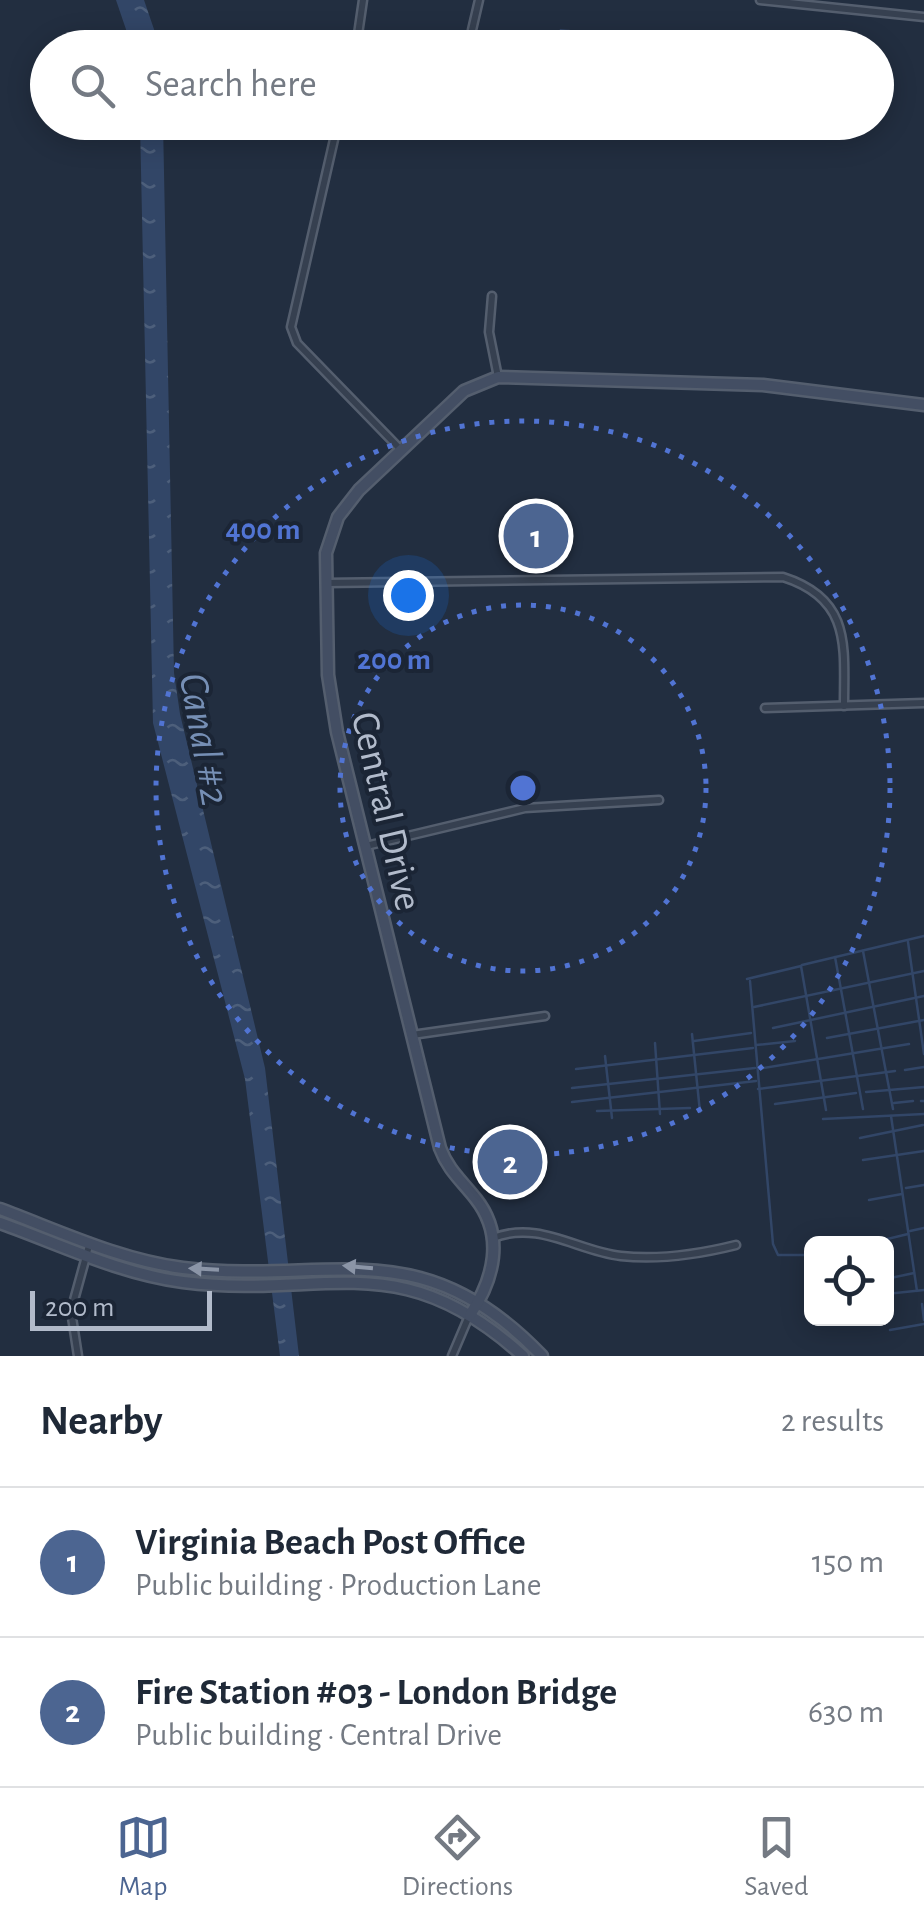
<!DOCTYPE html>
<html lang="en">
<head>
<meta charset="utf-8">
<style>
  body { margin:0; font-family:"Alegreya Sans",sans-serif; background:#f2f2f3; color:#1f2937 }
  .controls { position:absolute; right:30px; bottom:30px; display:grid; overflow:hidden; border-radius:15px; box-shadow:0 5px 25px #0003 }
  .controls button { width:90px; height:90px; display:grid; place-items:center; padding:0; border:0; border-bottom:2px solid #e0e1e3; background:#fff; color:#1f2937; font:50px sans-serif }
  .scale { position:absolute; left:30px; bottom:25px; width:182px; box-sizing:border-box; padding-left:10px; border:5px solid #b2bbcb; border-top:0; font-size:28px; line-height:35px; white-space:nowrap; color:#b2bbcb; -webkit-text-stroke:8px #1b2535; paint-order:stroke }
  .you { position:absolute; left:408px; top:595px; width:35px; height:35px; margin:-25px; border:8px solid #fff; border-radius:50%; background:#1a73e8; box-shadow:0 0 0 15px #1a73e833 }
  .badge { display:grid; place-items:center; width:65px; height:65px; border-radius:50%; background:#4c6591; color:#fff; font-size:32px; font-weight:700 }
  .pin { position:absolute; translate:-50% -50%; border:5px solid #fff; box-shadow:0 2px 10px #0006 }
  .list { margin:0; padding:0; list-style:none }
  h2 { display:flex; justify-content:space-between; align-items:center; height:130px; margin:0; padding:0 40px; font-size:42px }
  h2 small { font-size:32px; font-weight:400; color:#747a83 }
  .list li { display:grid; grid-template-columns:65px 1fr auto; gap:30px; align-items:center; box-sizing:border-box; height:150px; padding:0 40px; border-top:2px solid #e0e1e3 }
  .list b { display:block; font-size:38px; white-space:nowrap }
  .list p { margin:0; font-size:32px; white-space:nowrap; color:#747a83 }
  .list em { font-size:32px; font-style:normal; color:#747a83 }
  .icon { flex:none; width:55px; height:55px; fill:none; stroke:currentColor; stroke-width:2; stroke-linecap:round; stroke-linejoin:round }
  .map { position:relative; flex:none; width:924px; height:1356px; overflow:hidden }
  .search { position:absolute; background:#fff; box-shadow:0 5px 25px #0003; left:30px; right:30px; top:30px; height:110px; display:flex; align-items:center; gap:25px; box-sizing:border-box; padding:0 35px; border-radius:55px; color:#747a83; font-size:38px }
  .sheet { height:430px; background:#fff }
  nav { display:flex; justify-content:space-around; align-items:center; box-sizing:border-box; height:140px; border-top:2px solid #e0e1e3; background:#fff; font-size:28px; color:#747a83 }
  nav a { display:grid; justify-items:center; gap:5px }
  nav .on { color:#4c6591 }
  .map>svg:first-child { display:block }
</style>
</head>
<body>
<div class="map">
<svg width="924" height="1356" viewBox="0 0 924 1356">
  <defs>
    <pattern id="water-ripples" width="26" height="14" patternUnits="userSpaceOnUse" patternTransform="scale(2.5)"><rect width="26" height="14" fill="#324667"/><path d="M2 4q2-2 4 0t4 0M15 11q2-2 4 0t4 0" fill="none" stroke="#4d5f7b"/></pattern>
  </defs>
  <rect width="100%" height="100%" fill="#222e40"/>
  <g fill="url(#water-ripples)">
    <polygon points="116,0 144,0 160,47 132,47"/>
    <polygon points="560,29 633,36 638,47 554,47"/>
    <polygon points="140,123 163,123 174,673 180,714 265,1068 299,1356 280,1356 245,1079 153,723"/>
  </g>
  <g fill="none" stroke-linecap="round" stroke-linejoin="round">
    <g stroke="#324667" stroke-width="2.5">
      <polyline points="908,942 924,1054"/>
      <polyline points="863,951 893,1109"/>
      <polyline points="835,957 863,1109"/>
      <polyline points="802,965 924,936"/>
      <polyline points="747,979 801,966 826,1110"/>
      <polyline points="750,981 773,1244 778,1255 812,1255"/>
      <polyline points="754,1007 924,971"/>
      <polyline points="773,1028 924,996"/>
      <polyline points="692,1034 700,1112"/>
      <polyline points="827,1038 924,1020"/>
      <polyline points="694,1041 751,1033"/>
      <polyline points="655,1043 660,1114"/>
      <polyline points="756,1045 795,1041"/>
      <polyline points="605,1056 612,1118"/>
      <polyline points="576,1069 753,1048"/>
      <polyline points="758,1069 909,1044"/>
      <polyline points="905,1070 924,1067"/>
      <polyline points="572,1088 755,1068"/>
      <polyline points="758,1089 895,1071"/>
      <polyline points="866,1092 924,1087"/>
      <polyline points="921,1101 924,1101"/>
      <polyline points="572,1102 756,1081"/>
      <polyline points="894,1103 913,1101"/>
      <polyline points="775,1104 856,1093"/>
      <polyline points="597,1111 690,1108"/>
      <polyline points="891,1116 917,1291"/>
      <polyline points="823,1119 924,1114"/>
      <polyline points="860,1138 923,1125"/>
      <polyline points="863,1160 924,1151"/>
      <polyline points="906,1188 924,1185"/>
      <polyline points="869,1200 902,1194"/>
      <polyline points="910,1231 924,1228"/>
      <polyline points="875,1242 908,1234"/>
      <polyline points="886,1279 914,1273"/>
      <polyline points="886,1294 924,1290"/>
      <polyline points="922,1304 924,1320"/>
      <polyline points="890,1330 924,1324"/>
    </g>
    <defs>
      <g id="street">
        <polyline points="760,0 924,17"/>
        <polyline points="472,30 479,0"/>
        <polyline points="356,48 363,0"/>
        <polyline points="338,122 291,327 297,343 401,450"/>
        <polyline points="492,296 489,332 498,377"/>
        <path d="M327,583L783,577C852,599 844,647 844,706"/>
        <polyline points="765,708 924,703"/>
        <polyline points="366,846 525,808 659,800"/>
        <polyline points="412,1035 545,1016"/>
        <path d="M493,1238C539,1220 577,1251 621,1256C658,1260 700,1254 736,1245"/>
        <polyline points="78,1356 71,1311 90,1242"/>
        <polyline points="452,1356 469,1316"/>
      </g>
      <g id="secondary">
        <path d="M0,1209C59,1231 120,1260 183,1268C330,1285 420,1228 542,1356"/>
        <path d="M0,1223C59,1244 120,1274 183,1282C324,1300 398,1242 523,1356"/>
        <path d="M470,1315C494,1279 505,1236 476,1199C462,1181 448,1170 440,1148L337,732L328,675L326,553L338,517L359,490L464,391L498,377L763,385L924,405"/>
      </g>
    </defs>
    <use href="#street" stroke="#545e6e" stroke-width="11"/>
    <use href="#secondary" stroke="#545e6e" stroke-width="15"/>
    <use href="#street" stroke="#364050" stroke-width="6"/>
    <use href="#secondary" stroke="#434e63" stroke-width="10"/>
  </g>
  <defs><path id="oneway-solid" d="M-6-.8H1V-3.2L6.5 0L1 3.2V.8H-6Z" transform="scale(2.5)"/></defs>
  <g fill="#8b95a7">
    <use href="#oneway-solid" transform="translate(358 1267) rotate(-175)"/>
    <use href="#oneway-solid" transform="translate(204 1269) rotate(-177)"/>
  </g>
  <g fill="none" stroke="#5174d3" stroke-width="5" stroke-dasharray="5 10">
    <circle cx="523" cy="788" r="183"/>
    <circle cx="523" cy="788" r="367"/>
  </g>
  <g text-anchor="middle" stroke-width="8" stroke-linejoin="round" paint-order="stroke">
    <g font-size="40" fill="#b2bbcb" stroke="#1b2535">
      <text transform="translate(388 811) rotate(77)" y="14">Central Drive</text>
    </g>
    <g font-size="42" font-style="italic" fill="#768fb5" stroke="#1b2535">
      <text transform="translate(206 739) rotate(80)" y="15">Canal #2</text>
    </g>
  </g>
  <circle cx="523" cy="788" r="15" fill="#5174d3" stroke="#1b2535" stroke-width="5"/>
  <g font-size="30" text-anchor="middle" font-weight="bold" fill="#5174d3" stroke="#1b2535" stroke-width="8" stroke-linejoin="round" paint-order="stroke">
    <text x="263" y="539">400 m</text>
    <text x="394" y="669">200 m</text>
  </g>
</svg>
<div class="controls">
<button><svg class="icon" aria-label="locate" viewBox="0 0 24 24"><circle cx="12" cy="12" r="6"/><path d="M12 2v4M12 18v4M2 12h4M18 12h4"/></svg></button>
</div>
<div class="scale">200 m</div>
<div class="you"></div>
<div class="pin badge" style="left:536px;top:536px">1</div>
<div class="pin badge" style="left:510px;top:1162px">2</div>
<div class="search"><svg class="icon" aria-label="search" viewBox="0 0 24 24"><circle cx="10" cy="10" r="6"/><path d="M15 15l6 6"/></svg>Search here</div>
</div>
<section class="sheet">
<h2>Nearby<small>2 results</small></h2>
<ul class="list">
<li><span class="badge">1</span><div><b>Virginia Beach Post Office</b><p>Public building · Production Lane</p></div><em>150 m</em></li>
<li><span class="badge">2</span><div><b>Fire Station #03 - London Bridge</b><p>Public building · Central Drive</p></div><em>630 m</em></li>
</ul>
</section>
<nav>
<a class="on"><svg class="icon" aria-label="map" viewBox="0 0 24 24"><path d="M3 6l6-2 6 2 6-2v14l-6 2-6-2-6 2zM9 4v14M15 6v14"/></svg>Map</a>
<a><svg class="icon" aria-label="directions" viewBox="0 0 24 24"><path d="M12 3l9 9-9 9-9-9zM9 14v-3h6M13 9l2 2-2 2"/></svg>Directions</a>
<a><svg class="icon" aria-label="saved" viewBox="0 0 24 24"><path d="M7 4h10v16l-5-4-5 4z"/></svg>Saved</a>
</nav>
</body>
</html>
